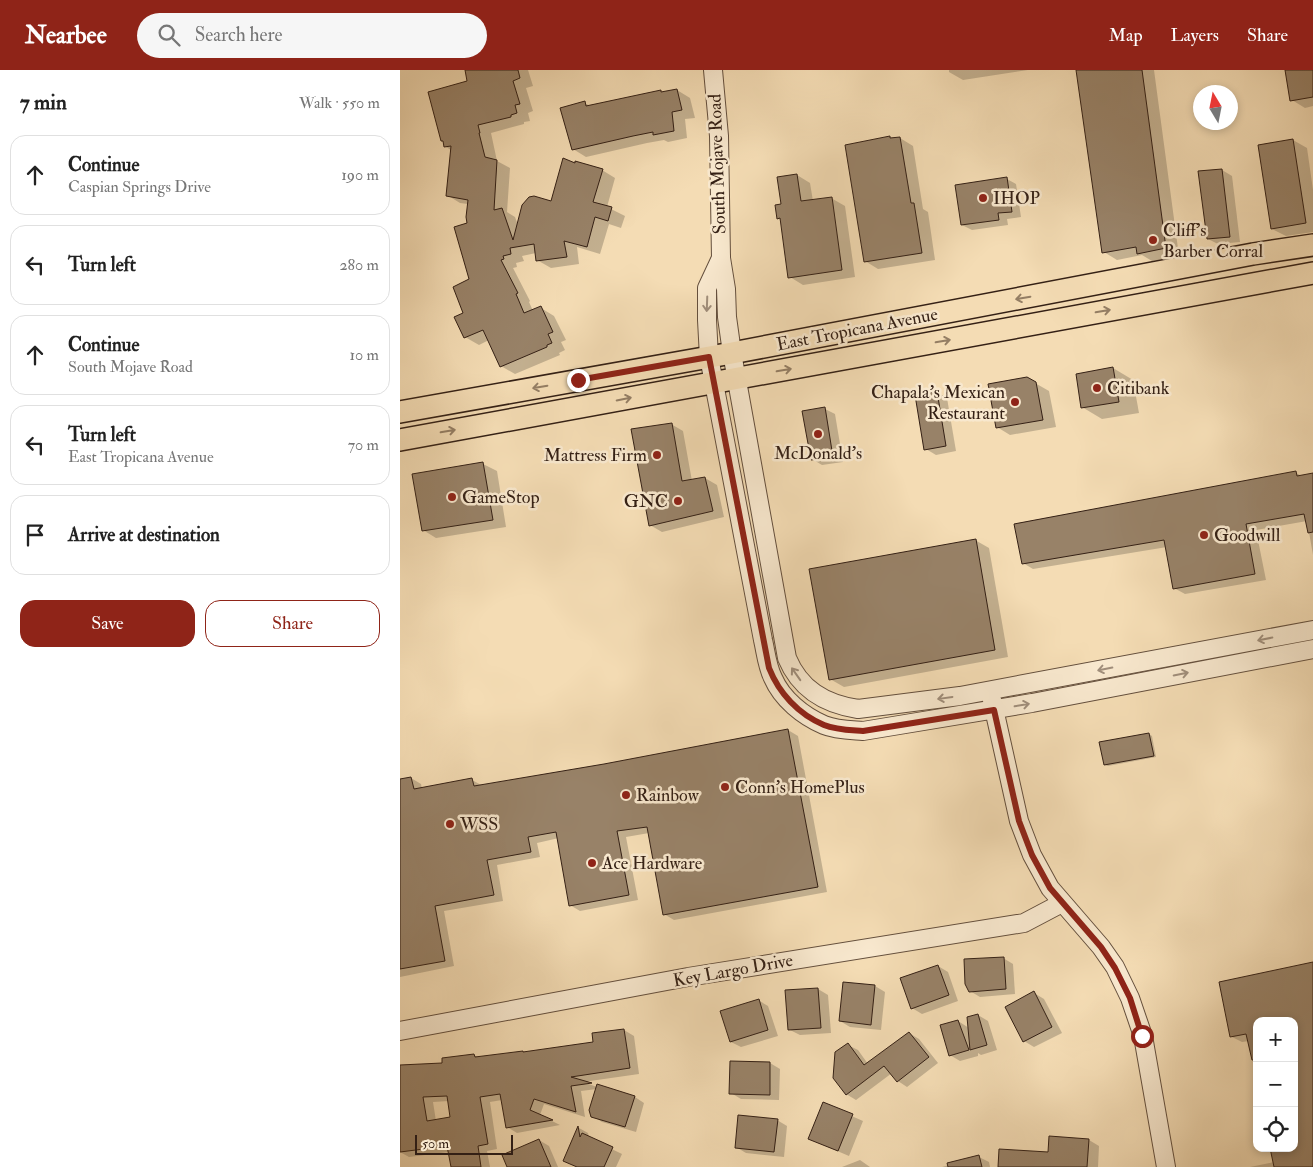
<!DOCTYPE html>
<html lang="en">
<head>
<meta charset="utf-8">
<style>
  body { margin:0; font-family:"IM FELL Double Pica",serif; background:#f6f6f6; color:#222 }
  .controls { position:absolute; right:15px; bottom:15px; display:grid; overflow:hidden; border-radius:10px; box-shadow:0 2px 8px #0003 }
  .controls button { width:45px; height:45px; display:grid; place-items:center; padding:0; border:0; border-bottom:1px solid #e0e0e0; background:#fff; color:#222; font:25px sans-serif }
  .compass { position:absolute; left:793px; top:15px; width:45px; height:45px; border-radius:50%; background:#fff; box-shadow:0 2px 8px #0003; rotate:350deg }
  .scale { position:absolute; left:15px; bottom:12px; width:98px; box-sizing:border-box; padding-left:5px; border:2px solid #342015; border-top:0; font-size:14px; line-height:18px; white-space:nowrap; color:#342015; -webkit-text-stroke:4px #f8e8ce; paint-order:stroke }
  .stop { position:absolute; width:15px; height:15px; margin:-11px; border:4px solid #8f2418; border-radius:50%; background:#fff }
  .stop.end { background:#8f2418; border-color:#fff; box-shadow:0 1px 5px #0008 }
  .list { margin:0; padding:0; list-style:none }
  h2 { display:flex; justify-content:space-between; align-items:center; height:65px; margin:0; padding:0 20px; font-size:21px }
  h2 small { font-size:16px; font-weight:400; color:#767676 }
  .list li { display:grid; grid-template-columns:32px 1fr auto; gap:15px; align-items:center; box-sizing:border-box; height:80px; margin:0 10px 10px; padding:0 10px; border:1px solid #e0e0e0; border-radius:15px }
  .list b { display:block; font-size:19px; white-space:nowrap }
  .list p { margin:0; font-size:16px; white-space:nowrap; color:#767676 }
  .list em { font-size:16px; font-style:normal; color:#767676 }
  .actions { display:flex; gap:10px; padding:15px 20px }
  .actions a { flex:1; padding:11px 0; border:1px solid #8f2418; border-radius:15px; text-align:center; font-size:18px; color:#8f2418 }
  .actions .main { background:#8f2418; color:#fff }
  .icon { flex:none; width:28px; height:28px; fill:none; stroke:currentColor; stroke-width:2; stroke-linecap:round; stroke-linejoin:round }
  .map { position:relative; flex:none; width:913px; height:1097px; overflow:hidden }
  header { display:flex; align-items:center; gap:30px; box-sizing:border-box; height:70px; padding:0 25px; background:#8f2418; color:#fff }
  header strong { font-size:24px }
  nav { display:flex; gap:28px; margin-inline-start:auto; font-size:18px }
  .search { width:350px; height:45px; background:#f6f6f6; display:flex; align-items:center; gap:12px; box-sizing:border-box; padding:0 18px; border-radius:28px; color:#767676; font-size:19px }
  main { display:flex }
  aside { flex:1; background:#fff }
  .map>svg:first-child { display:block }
</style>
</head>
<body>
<header>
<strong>Nearbee</strong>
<div class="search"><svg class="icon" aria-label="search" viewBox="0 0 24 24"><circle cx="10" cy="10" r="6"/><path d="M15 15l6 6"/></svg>Search here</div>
<nav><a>Map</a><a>Layers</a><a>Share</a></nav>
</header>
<main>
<aside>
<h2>7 min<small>Walk · 550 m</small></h2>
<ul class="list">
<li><svg class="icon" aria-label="ahead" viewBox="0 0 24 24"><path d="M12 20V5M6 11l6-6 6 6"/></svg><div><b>Continue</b><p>Caspian Springs Drive</p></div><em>190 m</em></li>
<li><svg class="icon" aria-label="left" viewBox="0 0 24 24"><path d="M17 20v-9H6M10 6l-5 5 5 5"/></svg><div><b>Turn left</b></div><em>280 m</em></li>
<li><svg class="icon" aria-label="ahead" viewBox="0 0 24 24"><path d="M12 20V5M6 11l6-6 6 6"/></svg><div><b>Continue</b><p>South Mojave Road</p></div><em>10 m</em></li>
<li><svg class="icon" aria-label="left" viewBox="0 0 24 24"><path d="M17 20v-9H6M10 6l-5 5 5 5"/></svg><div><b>Turn left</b><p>East Tropicana Avenue</p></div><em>70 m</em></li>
<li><svg class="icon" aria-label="arrive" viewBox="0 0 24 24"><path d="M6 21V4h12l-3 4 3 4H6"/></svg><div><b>Arrive at destination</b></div></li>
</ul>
<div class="actions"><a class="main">Save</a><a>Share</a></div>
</aside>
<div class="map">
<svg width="913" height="1097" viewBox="0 0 913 1097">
  <rect width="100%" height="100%" fill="#f4dcb4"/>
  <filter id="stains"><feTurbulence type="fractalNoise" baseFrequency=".004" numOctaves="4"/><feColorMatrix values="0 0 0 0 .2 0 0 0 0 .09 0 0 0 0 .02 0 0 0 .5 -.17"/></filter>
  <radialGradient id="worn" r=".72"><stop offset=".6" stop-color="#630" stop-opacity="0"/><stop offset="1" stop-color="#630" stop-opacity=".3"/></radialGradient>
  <g fill="#0003" fill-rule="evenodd">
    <polygon points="66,0 128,0 133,16 126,18 133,41 128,43 130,51 124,52 124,54 91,63 97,91 110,98 107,142 115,147 118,155 152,132 177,95 202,100 215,108 207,137 225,146 221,158 209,154 200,184 177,177 179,194 151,198 137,190 136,183 122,186 124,191 116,193 117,197 113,198 130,231 129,232 133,241 141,238 154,246 166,270 161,272 165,280 159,283 160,285 115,304 101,296 89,270 79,275 65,267 65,243 70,210 68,134 60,133 47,125 51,80 46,77 68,12"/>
    <polygon points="549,0 628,0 563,10 549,2"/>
    <polygon points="678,0 754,0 779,186 752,191 742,185 717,190 704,182"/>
    <polygon points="886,0 913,0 913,36 905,38 892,30"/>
    <polygon points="277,20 290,28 295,48 285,49 287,68 268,72 264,70 247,73 186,87 173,79 184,33 191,36 260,21 263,23"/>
    <polygon points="490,67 493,69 500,68 513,76 523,139 528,142 535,190 478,199 465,191"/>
    <polygon points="893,70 907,78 913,120 913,162 886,166 872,159"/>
    <polygon points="822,100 832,106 840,172 818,174 808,169"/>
    <polygon points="397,105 410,113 413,131 431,128 445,136 455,207 403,215 390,207 381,150 378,148"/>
    <polygon points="607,109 616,114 621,147 607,149 608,155 572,160 562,155"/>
    <polygon points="713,298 733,310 739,343 702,349 682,337 677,305"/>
    <polygon points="635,313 649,321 656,357 610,365 597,357"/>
    <polygon points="537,322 547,328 556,381 536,385 526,379"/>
    <polygon points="425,339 435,344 443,392 422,395 412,389"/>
    <polygon points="271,354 283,361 292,411 305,408 317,415 324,447 262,462 250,455"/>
    <polygon points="83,394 97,401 106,457 36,468 23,460"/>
    <polygon points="896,403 902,406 913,404 913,485 907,451 856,460 866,510 785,524 774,518 767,477 633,499 623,493"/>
    <polygon points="575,470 589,478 608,587 444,617 430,609"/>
    <polygon points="388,660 398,666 427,822 274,850 264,844 249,763 226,767 238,830 180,841 170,835 159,768 137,773 140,787 97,795 103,831 44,841 54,896 0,907 0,710 11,708 21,714 22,719 72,710 83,716 204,695"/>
    <polygon points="749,664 752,666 756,687 708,696 705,695 701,673"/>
    <polygon points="603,888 613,894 615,924 580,927 570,921"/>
    <polygon points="913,894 913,1097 850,1097 874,1092 894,1078 894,951 857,951 857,1007 849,971 842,972 832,967 820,913"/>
    <polygon points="538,896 548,902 558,931 522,944 512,938"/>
    <polygon points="444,913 475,916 485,922 481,960 450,957 440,951"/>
    <polygon points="418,919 428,925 431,963 400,965 390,960"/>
    <polygon points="634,923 644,929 662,963 634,977 624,971"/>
    <polygon points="358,930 368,936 378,966 341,977 331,972"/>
    <polygon points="578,945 588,951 597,980 581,985 578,983 578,986 560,991 550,985 558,951 569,958"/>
    <path d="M224,960L234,966L239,1004L183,1012L197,1017L235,1027L244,1033L236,1062L202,1052L192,1046L197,1019L181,1021L185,1047L144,1034L140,1045L160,1055L117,1063L107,1057L102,1030L90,1032L97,1079L87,1081L90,1097H52L49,1082L9,1087L0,1082V996L44,994L74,985L79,988L125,983L194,974ZM49,1031L51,1048L36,1051L33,1032Z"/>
    <polygon points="509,963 519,969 538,993 507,1017 498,1011 492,1003 456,1030 446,1024 448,975 458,980 468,994"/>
    <polygon points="332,992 370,993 380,999 379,1030 341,1029 331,1023"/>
    <polygon points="424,1034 463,1051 449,1086 409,1069"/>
    <polygon points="377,1050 387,1056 384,1087 346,1083 336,1077"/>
    <polygon points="179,1058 188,1063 189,1068 222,1084 216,1097 177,1097 164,1090"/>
    <polygon points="651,1068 689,1070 699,1076 698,1097 599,1097 649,1083"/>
    <polygon points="139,1070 149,1076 158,1097 109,1097"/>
    <polygon points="579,1087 589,1092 590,1097 542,1097"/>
    <polygon points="460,1090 470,1097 442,1097"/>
  </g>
  <g fill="#988268" stroke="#342015" fill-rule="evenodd">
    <polygon points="65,0 118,0 120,8 113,11 120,34 115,35 117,43 111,45 111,47 78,55 80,63 79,63 85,87 97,90 94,140 102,138 113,170 122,135 129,127 134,126 151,131 163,88 175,93 175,91 203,99 193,132 212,137 208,151 195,147 187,177 164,171 167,187 136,191 134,174 110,178 111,184 103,186 104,189 101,190 118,223 116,224 124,243 141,236 153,262 148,264 152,273 147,275 147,277 100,297 83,260 64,268 54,247 63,243 53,217 69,209 54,157 67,153 66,147 68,130 46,126 51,76 44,77 43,71 41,71 28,22 67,11"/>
    <polygon points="676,0 742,0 766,178 737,184 736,177 702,183"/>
    <polygon points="885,0 913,0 913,27 890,31"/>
    <polygon points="277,19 282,40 272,42 274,61 253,65 253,62 233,66 172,80 160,38 185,31 186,36 261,20 261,22"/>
    <polygon points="490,66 490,68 500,67 511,133 514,133 522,183 464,192 445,75"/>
    <polygon points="893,69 906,153 871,159 858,75"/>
    <polygon points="822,99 830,167 807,169 798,101"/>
    <polygon points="397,104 401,131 432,127 442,200 388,208 380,148 377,149 375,135 381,134 377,107"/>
    <polygon points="607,107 612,142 598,143 599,150 561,155 555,115"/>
    <polygon points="713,297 719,332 681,338 676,304"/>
    <polygon points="627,307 636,312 643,350 596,358 588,314"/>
    <polygon points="537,321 546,376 524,380 515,325"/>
    <polygon points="425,337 433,387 411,390 402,341"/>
    <polygon points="272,353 282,411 305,407 313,441 249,456 231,359"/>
    <polygon points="83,392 93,450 22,461 12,404"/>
    <polygon points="896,401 897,406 913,403 913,462 908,463 904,444 846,454 855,504 773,519 764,470 622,494 614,454"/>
    <polygon points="576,469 595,580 429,610 409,499"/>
    <polygon points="388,659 418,817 263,845 247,757 217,761 229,825 169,836 156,762 128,767 131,782 87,790 94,825 35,836 45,891 0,899 0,709 11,707 14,719 72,708 74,716 204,694"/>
    <polygon points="749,663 754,686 704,695 699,672"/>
    <polygon points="604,887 606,919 569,922 565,914 564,889"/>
    <polygon points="913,892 913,1097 874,1097 870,1078 894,1078 894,951 857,951 857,990 852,990 846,964 830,967 819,912"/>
    <polygon points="538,895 549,925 511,939 500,908"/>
    <polygon points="443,912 475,915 471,955 439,951"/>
    <polygon points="418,918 421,958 388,960 385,920"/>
    <polygon points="634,921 652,957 623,972 605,937"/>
    <polygon points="359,929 368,960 330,972 320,941"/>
    <polygon points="578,944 587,975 570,980 567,947"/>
    <polygon points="558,950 569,980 549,986 540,955"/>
    <path d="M224,959L230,998L171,1007L192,1013L171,1016L176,1042L134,1029L130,1040L153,1050L106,1058L100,1024L80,1027L88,1074L78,1076L81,1097H51L47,1076L0,1082V995L42,993V988L74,984L75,987L123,981V982L193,972L192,963ZM47,1026L50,1047L27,1051L23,1027Z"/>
    <polygon points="509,962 529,987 497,1012 484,996 446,1025 433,1008 435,982 448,973 464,995"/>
    <polygon points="330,991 370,992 370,1025 329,1024"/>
    <polygon points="197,1014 235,1026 225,1057 191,1047 189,1040"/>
    <polygon points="423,1032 453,1044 438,1081 408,1069"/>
    <polygon points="338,1045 378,1049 374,1082 335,1078"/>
    <polygon points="178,1056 180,1067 182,1063 213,1077 204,1097 177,1097 163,1091"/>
    <polygon points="649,1066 689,1069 687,1097 598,1097 599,1079 648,1082"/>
    <polygon points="139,1069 151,1097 107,1097 102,1085"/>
    <polygon points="579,1085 582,1097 548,1097 547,1093"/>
  </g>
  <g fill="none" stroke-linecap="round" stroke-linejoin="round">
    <defs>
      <g id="minor">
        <path d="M313,0L319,66L321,188L326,219L327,247L332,283L387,588C400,619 424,634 458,639L560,626L913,560"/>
        <path d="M321,188L307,218V250L309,287L363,570C366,583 367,596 373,608C382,629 403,646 424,655C436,660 450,660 463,661L632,633L913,579"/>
        <polyline points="592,630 619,751 632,785 650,818 701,877 715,897 730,928 743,966 766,1097"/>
        <polyline points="0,961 288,907 624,853 662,833"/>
      </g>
      <g id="major">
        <polyline points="0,342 332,283 853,184 913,175"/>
        <polyline points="0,370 913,203"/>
      </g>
    </defs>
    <use href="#minor" stroke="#644f3d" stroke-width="20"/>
    <use href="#major" stroke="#342015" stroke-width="24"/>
    <use href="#minor" stroke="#f8e8ce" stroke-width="18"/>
    <use href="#major" stroke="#f4dcb4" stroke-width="21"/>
  </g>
  <defs><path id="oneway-shaft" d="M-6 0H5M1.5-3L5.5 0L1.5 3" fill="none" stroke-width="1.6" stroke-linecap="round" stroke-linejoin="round" transform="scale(1.25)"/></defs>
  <g stroke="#947e64">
    <use href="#oneway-shaft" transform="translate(623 228) rotate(170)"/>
    <use href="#oneway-shaft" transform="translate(703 241) rotate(-10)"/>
    <use href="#oneway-shaft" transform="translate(543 271) rotate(-10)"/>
    <use href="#oneway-shaft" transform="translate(384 300) rotate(-10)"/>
    <use href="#oneway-shaft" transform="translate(140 317) rotate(170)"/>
    <use href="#oneway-shaft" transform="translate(224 329) rotate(-11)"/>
    <use href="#oneway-shaft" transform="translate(48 361) rotate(-10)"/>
  </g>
  <g stroke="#a08e7b">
    <use href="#oneway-shaft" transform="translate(307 234) rotate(92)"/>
    <use href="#oneway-shaft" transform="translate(865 569) rotate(169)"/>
    <use href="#oneway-shaft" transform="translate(705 599) rotate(169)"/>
    <use href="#oneway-shaft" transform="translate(396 604) rotate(-125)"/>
    <use href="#oneway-shaft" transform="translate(781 604) rotate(-11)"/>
    <use href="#oneway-shaft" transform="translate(545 628) rotate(172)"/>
    <use href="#oneway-shaft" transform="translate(622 635) rotate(-10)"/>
  </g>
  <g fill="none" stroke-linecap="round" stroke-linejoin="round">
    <path stroke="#8f2418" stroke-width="6" d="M178,310L309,287L369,598C379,623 398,644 424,655C436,660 450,660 463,661L594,640L619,751L632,785L650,818L701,877L715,898L730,928L742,966"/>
  </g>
  <g fill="#8f2418" stroke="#f8e8ce" stroke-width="2">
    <circle cx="583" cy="128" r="5"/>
    <circle cx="753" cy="170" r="5"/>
    <circle cx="697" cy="318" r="5"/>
    <circle cx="615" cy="332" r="5"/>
    <circle cx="418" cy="364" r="5"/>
    <circle cx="257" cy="385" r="5"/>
    <circle cx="52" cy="427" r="5"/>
    <circle cx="278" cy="431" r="5"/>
    <circle cx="804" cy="465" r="5"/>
    <circle cx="325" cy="717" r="5"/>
    <circle cx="226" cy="725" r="5"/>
    <circle cx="50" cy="754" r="5"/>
    <circle cx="192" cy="793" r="5"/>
  </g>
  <g text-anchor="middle" stroke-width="5" stroke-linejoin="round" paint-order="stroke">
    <g font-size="18" fill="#342015" stroke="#f8e8ce">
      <text transform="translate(317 94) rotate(-92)" y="6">South Mojave Road</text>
      <text transform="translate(457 259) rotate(-11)" y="6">East Tropicana Avenue</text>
      <text transform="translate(333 900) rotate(-10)" y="6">Key Largo Drive</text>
    </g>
    <g font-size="18" fill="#342015" stroke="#f8e8ce" text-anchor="start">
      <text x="593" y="134">IHOP</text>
      <text x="763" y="166">Cliff's<tspan x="763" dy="21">Barber Corral</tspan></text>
      <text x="707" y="324">Citibank</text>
      <text x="605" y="328" text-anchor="end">Chapala's Mexican<tspan x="605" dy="21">Restaurant</tspan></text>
      <text x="418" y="389" text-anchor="middle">McDonald's</text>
      <text x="247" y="391" text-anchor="end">Mattress Firm</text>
      <text x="62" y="433">GameStop</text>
      <text x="268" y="437" text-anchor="end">GNC</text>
      <text x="814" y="471">Goodwill</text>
      <text x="335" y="723">Conn's HomePlus</text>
      <text x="236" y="731">Rainbow</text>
      <text x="60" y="760">WSS</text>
      <text x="202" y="799">Ace Hardware</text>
    </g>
  </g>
  <rect width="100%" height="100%" filter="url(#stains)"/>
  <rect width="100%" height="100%" fill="url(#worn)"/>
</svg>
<div class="controls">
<button>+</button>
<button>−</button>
<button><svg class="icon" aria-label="locate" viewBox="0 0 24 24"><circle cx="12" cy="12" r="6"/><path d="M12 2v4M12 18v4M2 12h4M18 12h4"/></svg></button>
</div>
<svg class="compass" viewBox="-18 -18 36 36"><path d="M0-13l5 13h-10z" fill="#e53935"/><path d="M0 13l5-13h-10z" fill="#767676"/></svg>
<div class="scale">50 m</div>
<div class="stop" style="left:742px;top:966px"></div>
<div class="stop end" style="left:178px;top:310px"></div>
</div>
</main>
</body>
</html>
